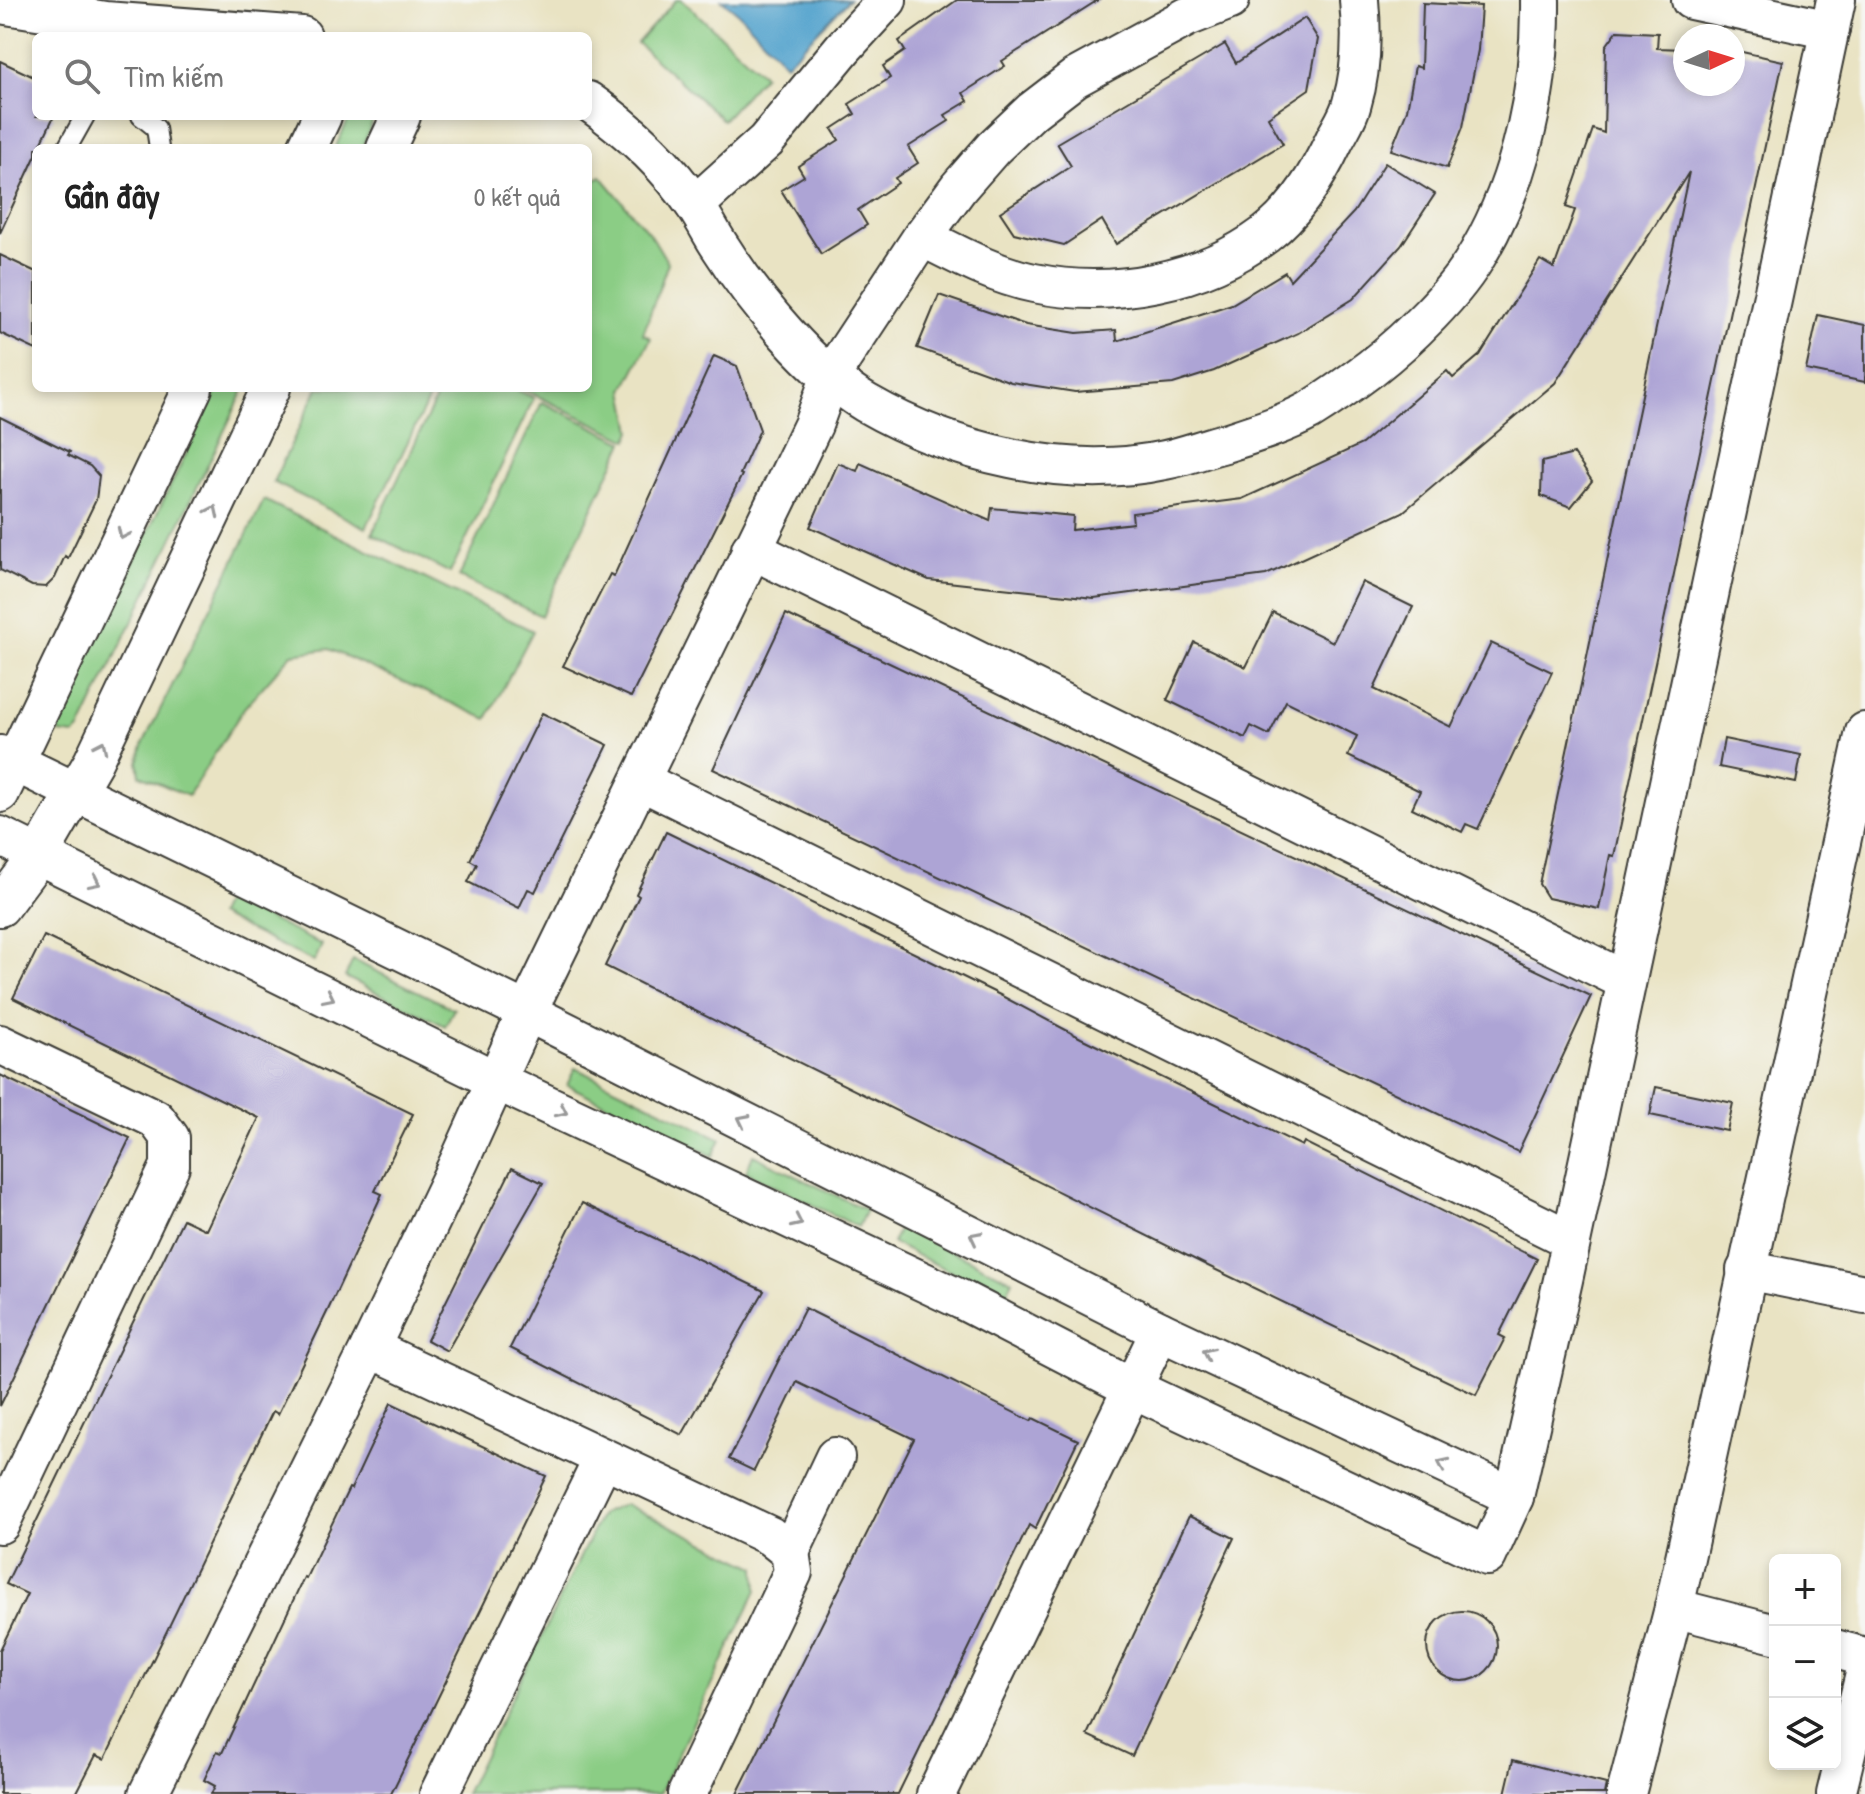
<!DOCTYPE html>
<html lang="vi">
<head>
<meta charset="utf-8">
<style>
  body { margin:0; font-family:"Patrick Hand",sans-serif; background:#f6f6f6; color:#222 }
  .controls { position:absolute; right:24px; bottom:24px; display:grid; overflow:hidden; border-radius:12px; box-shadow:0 4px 12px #0003 }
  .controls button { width:72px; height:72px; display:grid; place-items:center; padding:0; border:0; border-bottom:2px solid #e0e0e0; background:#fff; color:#222; font:40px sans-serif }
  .compass { position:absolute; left:1673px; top:24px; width:72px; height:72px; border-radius:50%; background:#fff; box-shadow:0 4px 12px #0003; rotate:86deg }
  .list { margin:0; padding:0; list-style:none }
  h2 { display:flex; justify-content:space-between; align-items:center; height:104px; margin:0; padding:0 32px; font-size:34px }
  h2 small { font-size:26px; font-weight:400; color:#767676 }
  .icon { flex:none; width:44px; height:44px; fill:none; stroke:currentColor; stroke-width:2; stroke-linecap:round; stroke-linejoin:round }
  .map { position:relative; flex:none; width:1865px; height:1794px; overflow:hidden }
  .search { position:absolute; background:#fff; box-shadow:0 4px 12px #0003; left:32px; top:32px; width:560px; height:88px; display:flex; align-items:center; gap:20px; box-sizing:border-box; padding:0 28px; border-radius:12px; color:#767676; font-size:30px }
  .panel { position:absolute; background:#fff; box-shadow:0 4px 12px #0003; left:32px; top:144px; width:560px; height:248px; border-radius:12px }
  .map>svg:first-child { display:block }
</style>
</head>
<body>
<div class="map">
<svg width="1865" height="1794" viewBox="0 0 1865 1794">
  <rect width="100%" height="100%" fill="#f6f6f2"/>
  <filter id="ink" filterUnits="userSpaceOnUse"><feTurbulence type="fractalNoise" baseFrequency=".0125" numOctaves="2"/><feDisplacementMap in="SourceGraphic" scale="16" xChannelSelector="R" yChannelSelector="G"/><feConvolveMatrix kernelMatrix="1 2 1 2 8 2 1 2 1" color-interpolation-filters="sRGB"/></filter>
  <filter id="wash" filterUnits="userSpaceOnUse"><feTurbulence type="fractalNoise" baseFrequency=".006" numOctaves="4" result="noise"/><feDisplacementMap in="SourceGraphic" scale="32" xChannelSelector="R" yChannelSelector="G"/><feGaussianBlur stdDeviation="1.8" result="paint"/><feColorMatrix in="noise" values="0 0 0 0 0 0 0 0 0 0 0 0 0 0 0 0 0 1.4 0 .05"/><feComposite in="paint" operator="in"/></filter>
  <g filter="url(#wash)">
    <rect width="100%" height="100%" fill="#e9e3c3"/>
    <g fill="#8bcd85" stroke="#547450" stroke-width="2">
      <polygon points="676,0 682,0 764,75 723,120 637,43"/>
      <polygon points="350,116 371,116 373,120 362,148 335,148"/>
      <polygon points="601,176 653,238 668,263 643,334 651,338 624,390 632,431 628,440 521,388 588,388 588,183"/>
      <polygon points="218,388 245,388 80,730 74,735 60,733 57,726 57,719"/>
      <polygon points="318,388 434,388 366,528 273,482"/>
      <polygon points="441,388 513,388 534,398 450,573 372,534"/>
      <polygon points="542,402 624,442 541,616 459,577"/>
      <polygon points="264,500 533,631 487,719 329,649 292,654 244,708 188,796 140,775 138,762 144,742"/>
      <polygon points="226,898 322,945 314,962 218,915"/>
      <polygon points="353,960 454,1009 445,1026 345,977"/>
      <polygon points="575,1068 721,1139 713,1156 567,1085"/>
      <polygon points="753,1155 866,1210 858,1227 746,1172"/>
      <polygon points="900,1226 1013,1281 1004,1298 892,1243"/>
      <polygon points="625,1504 756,1567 757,1590 659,1794 465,1794 601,1514"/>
    </g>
    <polygon fill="#53a3cd" stroke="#386074" stroke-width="2" points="722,0 849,0 786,64 739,14"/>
    <g id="blocks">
      <g fill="#ada4d5">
        <polygon points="957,0 1098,0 1002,61 1005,66 963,93 968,101 945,115 949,121 908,147 918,163 895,178 898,183 858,210 867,225 821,254 781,190 804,176 798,166 839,140 832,129 855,114 849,104 890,78 883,66 905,51 899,41"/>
        <polygon points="1423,3 1481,6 1478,50 1463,127 1447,168 1391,150 1407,110 1415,66 1421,68"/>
        <polygon points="1305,18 1318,39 1309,89 1268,117 1283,144 1116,244 1102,220 1064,245 1014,233 1000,212 1071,166 1057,143 1225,44 1236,63"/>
        <polygon points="1617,31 1658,33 1657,48 1685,49 1685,84 1733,84 1733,50 1783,61 1614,856 1610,855 1599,909 1548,898 1539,884 1689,172 1555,383 1403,512 1266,575 1094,598 929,580 810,527 838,463 857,471 860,463 990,521 992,508 1073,516 1072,530 1133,523 1132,513 1242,499 1362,444 1447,371 1453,378 1480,355 1540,260 1554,268 1575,210 1566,207 1593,129 1604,133 1606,46"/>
        <polygon points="0,61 36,78 36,116 54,116 39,148 36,148 36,155 0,233"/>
        <polygon points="1385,163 1435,194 1401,246 1353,299 1298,333 1214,371 1173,384 1075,392 1011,382 917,348 939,295 1026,325 1077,333 1116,330 1117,341 1232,304 1285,272 1290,280 1354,212"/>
        <polygon points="0,255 36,272 36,350 0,333"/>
        <polygon points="1818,315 1865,325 1865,382 1806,370"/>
        <polygon points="714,356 737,366 760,430 740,474 742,475 631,697 563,666 610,574 614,576"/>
        <polygon points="0,417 70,452 68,455 90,466 99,476 96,500 68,558 65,556 55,578 46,587 32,586 0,570"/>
        <polygon points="1574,454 1592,481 1571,507 1541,496 1542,462"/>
        <polygon points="1362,582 1413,607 1374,689 1451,727 1491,643 1552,672 1478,829 1466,824 1462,832 1412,808 1420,791 1348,756 1357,736 1286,701 1269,735 1251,726 1245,738 1167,700 1194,642 1246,667 1273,612 1333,642"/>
        <polygon points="786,614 1591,996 1518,1152 713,769"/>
        <polygon points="542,713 608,745 535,892 528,889 519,908 468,882 477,864 470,860"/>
        <polygon points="1724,739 1801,755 1796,783 1719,767"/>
        <polygon points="666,832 1000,995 1081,1038 1302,1146 1304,1142 1537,1259 1499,1335 1505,1338 1476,1395 1210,1267 605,966 639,896 636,894"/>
        <polygon points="44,936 413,1114 375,1191 382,1194 328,1310 278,1414 273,1411 105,1759 96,1755 76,1794 0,1794 0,1650 27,1594 6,1584 183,1219 206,1230 259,1118 13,998"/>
        <polygon points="0,1075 130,1138 0,1406"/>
        <polygon points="1656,1087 1733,1103 1727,1131 1650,1115"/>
        <polygon points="512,1168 543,1183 447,1351 427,1340"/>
        <polygon points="582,1203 764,1291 682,1435 510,1348"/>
        <polygon points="805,1308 1031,1421 1033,1418 1078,1440 1035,1529 1029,1525 898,1794 737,1794 914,1439 797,1382 754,1471 729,1459"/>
        <polygon points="391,1403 546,1476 391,1794 211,1794 215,1786 204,1780 217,1751 222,1753 304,1577 306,1578 349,1488 351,1489"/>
        <polygon points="1189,1516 1234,1538 1132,1756 1087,1735"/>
        <circle cx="1462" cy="1646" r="35"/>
        <polygon points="1513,1760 1606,1784 1604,1794 1505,1794"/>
      </g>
    </g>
  </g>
  <g filter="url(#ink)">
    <use href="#blocks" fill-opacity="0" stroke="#3b3a35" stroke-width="2"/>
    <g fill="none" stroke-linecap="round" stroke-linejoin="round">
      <defs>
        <g id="lane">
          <polyline points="141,116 156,128 159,148"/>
          <polyline points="67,148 85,116"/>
        </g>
        <g id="street">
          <polyline points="1691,0 1830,30"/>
          <polyline points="0,4 105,21 302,36"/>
          <path d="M588,101C628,129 668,166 696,207C705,220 712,235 721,248C754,300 813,372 866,403C953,453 1066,481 1165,460C1185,456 1205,448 1225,443C1253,434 1283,425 1309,411C1330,398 1351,383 1371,368C1407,340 1457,292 1479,252C1522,178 1541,85 1540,0"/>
          <polyline points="307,148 322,116"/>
          <polyline points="386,148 401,116"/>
          <polyline points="695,205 766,141 843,48 887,0"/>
          <path d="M922,237C958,255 994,275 1034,283C1112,299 1202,282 1266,234C1296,211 1318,175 1334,141C1340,129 1349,116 1352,103C1362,70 1362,33 1359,0"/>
          <polyline points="751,549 1626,981"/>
          <polyline points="0,755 527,1012 1160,1331 1514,1497"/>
          <polyline points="641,781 1571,1240"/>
          <polyline points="0,793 193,388"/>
          <polyline points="0,836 497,1081 962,1300 1132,1388 1487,1556 1514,1497 1563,1280 1836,0"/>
          <polyline points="0,907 39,855 93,762 271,388"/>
          <polyline points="0,1044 156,1119 170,1138 170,1166 0,1524"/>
          <polyline points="1746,1270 1865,1294"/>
          <polyline points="370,1348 770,1536 790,1552 793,1572 687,1794"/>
          <polyline points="790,1552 835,1457"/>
          <polyline points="1674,1608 1775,1634"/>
          <polyline points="1835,1649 1865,1657"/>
          <polyline points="148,1794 370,1348 459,1162 527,1012 786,481 813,425 831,375 922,237 959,187 994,147 1032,111 1075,78 1187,17 1230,0"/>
          <polyline points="439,1794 603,1459"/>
          <polyline points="936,1794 1160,1331"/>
          <polyline points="1626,1794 1674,1608 1865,732"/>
          <polyline points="1836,1794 1865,1674"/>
        </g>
      </defs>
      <use href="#lane" stroke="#3b3a35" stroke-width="22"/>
      <use href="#street" stroke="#3b3a35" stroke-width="42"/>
      <use href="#lane" stroke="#fff" stroke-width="18"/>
      <use href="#street" stroke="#fff" stroke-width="38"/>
    </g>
    <defs><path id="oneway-chevron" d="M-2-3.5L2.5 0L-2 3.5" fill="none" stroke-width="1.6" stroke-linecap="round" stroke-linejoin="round" transform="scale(2)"/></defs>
    <g stroke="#999">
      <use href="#oneway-chevron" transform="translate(213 511) rotate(-65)"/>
      <use href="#oneway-chevron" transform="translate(123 534) rotate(115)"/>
      <use href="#oneway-chevron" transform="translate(101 746) rotate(-65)"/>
      <use href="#oneway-chevron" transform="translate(95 882) rotate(26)"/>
      <use href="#oneway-chevron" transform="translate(329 997) rotate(26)"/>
      <use href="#oneway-chevron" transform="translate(562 1111) rotate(25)"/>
      <use href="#oneway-chevron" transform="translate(743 1120) rotate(-153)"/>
      <use href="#oneway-chevron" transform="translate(797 1222) rotate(25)"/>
      <use href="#oneway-chevron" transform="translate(975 1237) rotate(-153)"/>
      <use href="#oneway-chevron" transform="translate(1208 1353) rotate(-155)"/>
      <use href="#oneway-chevron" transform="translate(1443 1464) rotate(-155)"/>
    </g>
  </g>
</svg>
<div class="controls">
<button>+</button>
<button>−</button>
<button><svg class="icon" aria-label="layers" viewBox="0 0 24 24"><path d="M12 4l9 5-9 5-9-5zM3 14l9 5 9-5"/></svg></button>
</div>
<svg class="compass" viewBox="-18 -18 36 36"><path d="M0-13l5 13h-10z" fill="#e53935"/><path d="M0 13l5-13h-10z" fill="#767676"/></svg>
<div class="search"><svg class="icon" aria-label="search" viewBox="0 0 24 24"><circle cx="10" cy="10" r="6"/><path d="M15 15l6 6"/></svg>Tìm kiếm</div>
<section class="panel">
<h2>Gần đây<small>0 kết quả</small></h2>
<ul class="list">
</ul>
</section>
</div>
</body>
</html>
